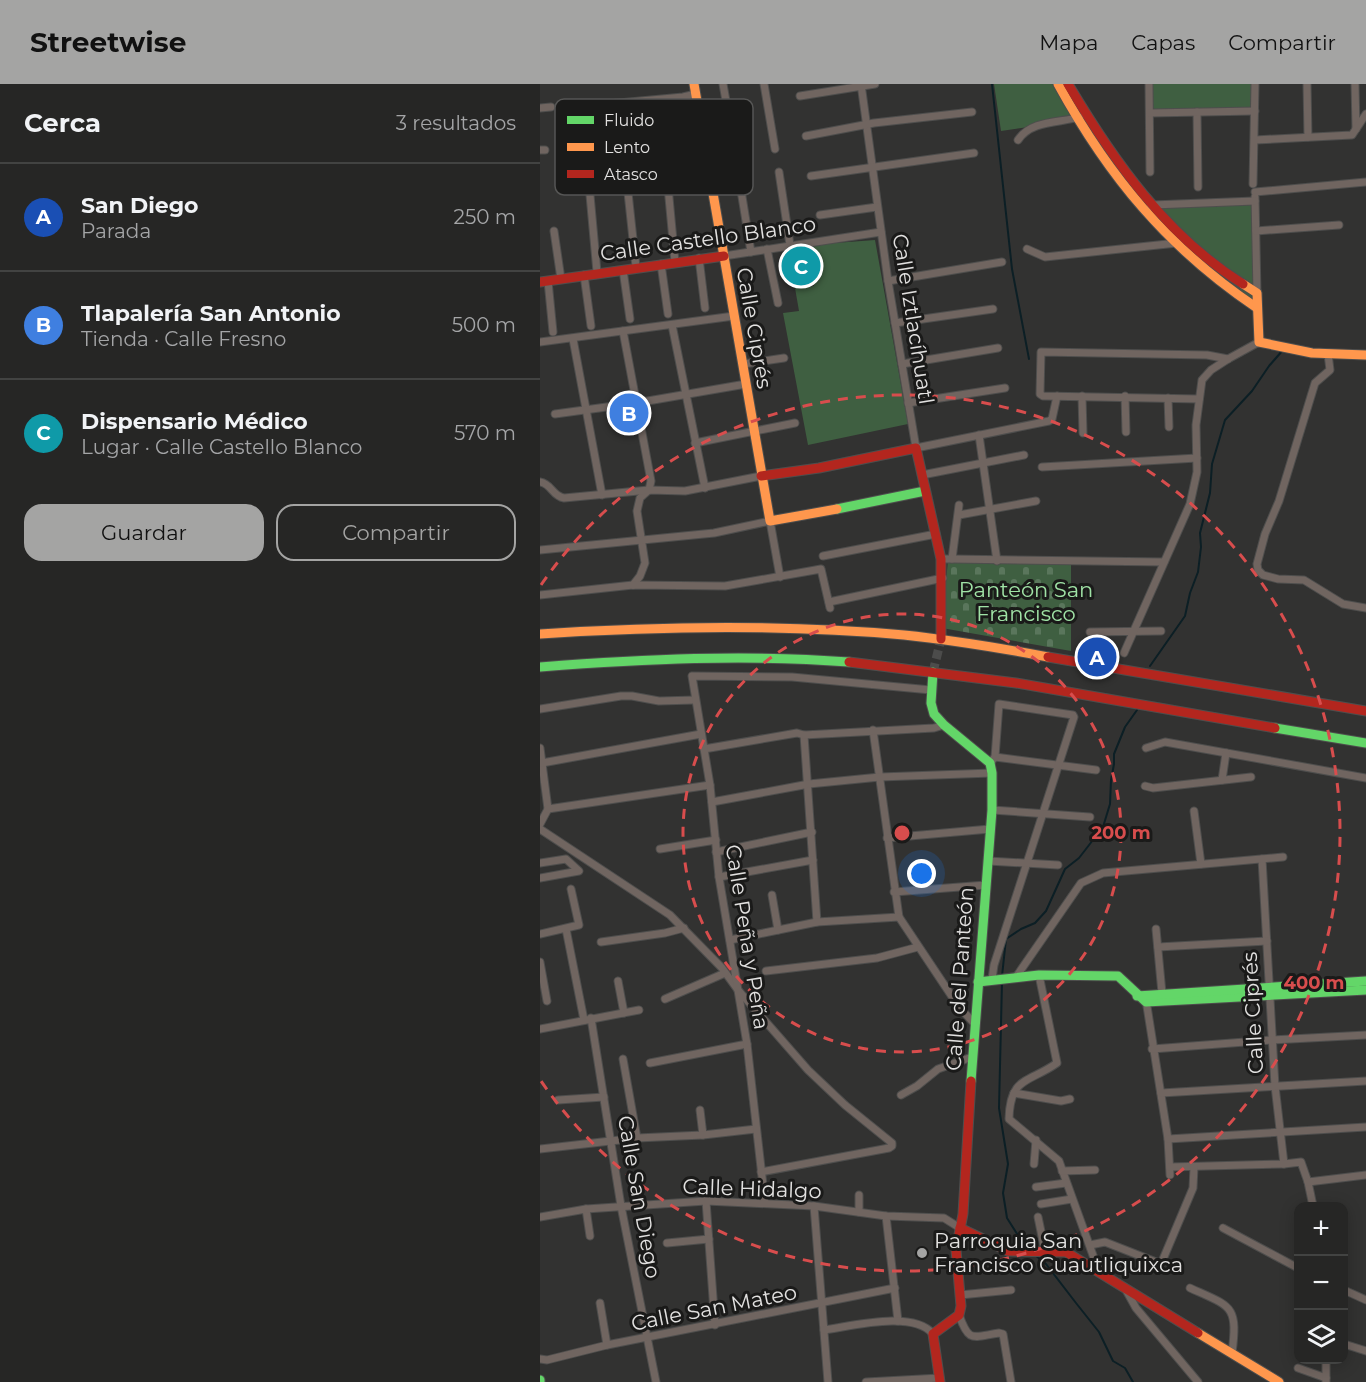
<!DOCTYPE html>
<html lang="es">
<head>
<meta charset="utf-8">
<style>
  body { margin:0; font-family:Montserrat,sans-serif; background:#323232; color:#f1f3f6 }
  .controls { position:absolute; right:18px; bottom:18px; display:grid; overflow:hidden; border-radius:12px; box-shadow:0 3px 15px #0003 }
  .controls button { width:54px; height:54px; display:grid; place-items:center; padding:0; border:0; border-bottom:2px solid #424342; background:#262625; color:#f1f3f6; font:30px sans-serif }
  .you { position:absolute; left:382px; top:790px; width:21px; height:21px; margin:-15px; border:4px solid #fff; border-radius:50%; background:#1a73e8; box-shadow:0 0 0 9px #1a73e833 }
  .badge { display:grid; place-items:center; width:39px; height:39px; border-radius:50%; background:#a4a4a3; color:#fff; font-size:20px; font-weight:700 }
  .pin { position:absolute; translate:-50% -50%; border:3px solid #fff; box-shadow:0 2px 6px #0006 }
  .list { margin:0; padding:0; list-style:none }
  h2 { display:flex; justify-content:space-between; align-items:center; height:78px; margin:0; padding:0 24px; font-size:26px }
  h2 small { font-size:20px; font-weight:400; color:#a4a5a7 }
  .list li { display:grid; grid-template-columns:39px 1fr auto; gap:18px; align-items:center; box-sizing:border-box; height:108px; padding:0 24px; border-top:2px solid #424342 }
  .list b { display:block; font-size:22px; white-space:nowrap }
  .list p { margin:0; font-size:20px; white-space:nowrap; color:#a4a5a7 }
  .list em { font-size:20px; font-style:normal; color:#a4a5a7 }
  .actions { display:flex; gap:12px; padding:18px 24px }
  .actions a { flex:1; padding:14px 0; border:2px solid #a4a4a3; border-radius:18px; text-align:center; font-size:21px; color:#a4a4a3 }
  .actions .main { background:#a4a4a3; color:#111 }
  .icon { flex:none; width:33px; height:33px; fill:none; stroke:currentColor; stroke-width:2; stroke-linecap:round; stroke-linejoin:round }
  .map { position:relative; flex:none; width:826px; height:1298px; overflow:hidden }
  header { display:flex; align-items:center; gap:36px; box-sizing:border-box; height:84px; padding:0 30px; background:#a4a4a3; color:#111 }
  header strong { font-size:28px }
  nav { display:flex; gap:33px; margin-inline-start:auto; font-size:21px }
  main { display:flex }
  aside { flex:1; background:#262625 }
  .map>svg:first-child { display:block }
</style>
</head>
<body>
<header>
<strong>Streetwise</strong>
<nav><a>Mapa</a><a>Capas</a><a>Compartir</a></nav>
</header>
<main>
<aside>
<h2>Cerca<small>3 resultados</small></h2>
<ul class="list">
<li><span class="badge" style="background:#1a4fb4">A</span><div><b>San Diego</b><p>Parada</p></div><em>250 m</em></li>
<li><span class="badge" style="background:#3f7fe0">B</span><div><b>Tlapalería San Antonio</b><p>Tienda · Calle Fresno</p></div><em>500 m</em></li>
<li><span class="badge" style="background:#0f9aa8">C</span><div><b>Dispensario Médico</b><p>Lugar · Calle Castello Blanco</p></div><em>570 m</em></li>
</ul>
<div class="actions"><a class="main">Guardar</a><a>Compartir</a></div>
</aside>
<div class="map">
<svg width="826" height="1298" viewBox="0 0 826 1298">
  <defs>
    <pattern id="cemetery-stones" width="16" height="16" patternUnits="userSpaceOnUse" patternTransform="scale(1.5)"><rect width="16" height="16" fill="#3f5f41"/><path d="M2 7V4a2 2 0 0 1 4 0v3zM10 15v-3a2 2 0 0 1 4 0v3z" fill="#5a765c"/></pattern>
  </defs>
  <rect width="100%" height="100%" fill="#323231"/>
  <g fill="#3f5f41">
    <polygon points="454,0 517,0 538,36 461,47"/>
    <polygon points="610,0 712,0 712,27 610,29"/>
    <path d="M712,118L717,229C688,189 647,157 612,121Z"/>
    <polygon points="335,156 368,340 268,361 243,229 259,227 255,204 274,202 268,161"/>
  </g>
  <polygon fill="url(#cemetery-stones)" points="408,476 531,480 531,567 402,544"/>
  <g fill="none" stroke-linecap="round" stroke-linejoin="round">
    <g stroke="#0c1f25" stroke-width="2">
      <polyline points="452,0 472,185 489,275"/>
      <polyline points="610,582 645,532 650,509 658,488 661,463 660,449 670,409 672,380 685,336 712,307 729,282 743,266"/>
      <polyline points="462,892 466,855 481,845 495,839 506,827 525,785 539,774 563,743 570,720 571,696 574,680 574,670 585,643 597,626"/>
      <polyline points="462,898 459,1024 468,1080 463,1109 467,1134 486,1164"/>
      <polyline points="495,1171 506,1180 536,1219 559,1248 573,1277 585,1284 593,1298"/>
    </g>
    <polyline stroke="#4c4c4b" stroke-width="9" stroke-dasharray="9 4.5" stroke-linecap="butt" points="393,588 401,555"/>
    <defs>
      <g id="street">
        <polyline points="183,0 197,79"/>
        <polyline points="224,0 235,65"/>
        <polyline points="321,0 348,197 376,364 509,337 512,335 517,312"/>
        <polyline points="609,0 610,88"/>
        <polyline points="767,0 768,53"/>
        <polyline points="815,0 816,45"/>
        <polyline points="260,12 335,0"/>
        <polyline points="47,22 143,13 156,10"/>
        <polyline points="0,24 11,23"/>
        <polyline points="657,28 658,103"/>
        <polyline points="610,29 715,27"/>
        <polyline points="266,52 334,39 432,28"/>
        <path d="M478,56C491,36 519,39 540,33"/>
        <polyline points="715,56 812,51 826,30"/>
        <polyline points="50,63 164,52"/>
        <polyline points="0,66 5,66"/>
        <polyline points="239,88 250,161"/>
        <polyline points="48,89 57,188"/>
        <polyline points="86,90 96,183"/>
        <polyline points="127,92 135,178"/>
        <polyline points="271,92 434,69"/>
        <polyline points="199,94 211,168"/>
        <polyline points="713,100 715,0"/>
        <polyline points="715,108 826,98"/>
        <polyline points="715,113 717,209"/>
        <polyline points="610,123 612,121 715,117"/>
        <polyline points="280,131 337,123"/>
        <polyline points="14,147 21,195"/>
        <polyline points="716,147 799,141"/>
        <polyline points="227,165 238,219"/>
        <polyline points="487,165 505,173 637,159 645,155"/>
        <polyline points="184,172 341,148"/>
        <polyline points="159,174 165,224"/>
        <polyline points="121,180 128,230"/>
        <polyline points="83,186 90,235"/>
        <polyline points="44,191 51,242"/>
        <polyline points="8,197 13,248"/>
        <polyline points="348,197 462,178"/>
        <polyline points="355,239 453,225"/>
        <polyline points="132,241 165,404"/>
        <polyline points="83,247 111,397 109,406 100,414 97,427 105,479 100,492 93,501"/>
        <polyline points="33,255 62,411"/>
        <polyline points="0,258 194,232"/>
        <polyline points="788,270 790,286 775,299 739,417 725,450 717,480 718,486 723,491 738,495 764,496 803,520 826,524"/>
        <polyline points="203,280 244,274"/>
        <polyline points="362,280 458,264"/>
        <polyline points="542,312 543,349"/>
        <polyline points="585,312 586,348"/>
        <polyline points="628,314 629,343"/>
        <polyline points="659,315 503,312 500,310 501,268 667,271 688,275"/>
        <polyline points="368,319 465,304"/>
        <polyline points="15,330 96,319 206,300"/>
        <polyline points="439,351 457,477"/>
        <polyline points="155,359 255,339"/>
        <polyline points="502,383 657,374"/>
        <polyline points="382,391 484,371"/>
        <path d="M0,398C12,400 12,412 24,414L109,406L145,407L221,392"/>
        <polyline points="419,431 496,417"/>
        <polyline points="0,466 174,449 230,437 240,493"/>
        <polyline points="283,472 396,450"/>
        <polyline points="401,475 412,475 419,421"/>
        <polyline points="412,475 624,478"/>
        <polyline points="0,511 93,501 185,502 281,485 290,524"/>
        <polyline points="289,518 403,494"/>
        <polyline points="550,548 621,547"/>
        <polyline points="584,569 650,420 657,388 656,341 662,296 671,286 688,275 719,258"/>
        <polyline points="0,625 81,612 92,612 119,617 155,616"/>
        <polyline points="333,646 359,833 419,923 434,939"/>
        <polyline points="264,651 277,838"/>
        <polyline points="0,664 8,725 0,740"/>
        <polyline points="606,664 625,658 826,694"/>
        <polyline points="164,665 257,649 264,651 394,644 404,641"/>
        <polyline points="455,673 556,686"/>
        <polyline points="2,679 161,650"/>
        <polyline points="450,679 455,673 459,620 533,631 534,633 454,881 452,895"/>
        <polyline points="682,696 686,669"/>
        <polyline points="605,702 613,704 711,693"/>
        <polyline points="172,718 269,700 340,693 452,689"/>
        <polyline points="8,725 170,701"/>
        <polyline points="452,726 550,733"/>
        <polyline points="654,727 661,780"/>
        <polyline points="0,745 130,831 182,884 198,906 268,986 305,1021 352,1059 352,1062 349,1064 221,1088"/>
        <polyline points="347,754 450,745"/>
        <polyline points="120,765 176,756"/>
        <polyline points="176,768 272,748"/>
        <polyline points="722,775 735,1002 744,1080"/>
        <polyline points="448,777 518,781"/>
        <polyline points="0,779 26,775 39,787 0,794"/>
        <polyline points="179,793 273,776"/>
        <polyline points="354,808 446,801"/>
        <polyline points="232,811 238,846"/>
        <polyline points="26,845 44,936"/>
        <polyline points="616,845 622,909"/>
        <polyline points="0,850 39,841 31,805"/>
        <polyline points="190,856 277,838 359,833"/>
        <polyline points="61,858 125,849 144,844"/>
        <polyline points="618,863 727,857"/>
        <polyline points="0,878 7,917"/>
        <polyline points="226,887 337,874 378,863"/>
        <path d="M499,891L517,979C489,999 470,992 469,1035L519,1077L559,1188"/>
        <polyline points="476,893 541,799 563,789 743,773"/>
        <polyline points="78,897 84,929"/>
        <polyline points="125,915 185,889"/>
        <polyline points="606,916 628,1055 630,1091"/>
        <polyline points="51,934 81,1122 116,1298"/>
        <polyline points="0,945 99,926"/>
        <polyline points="612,965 732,956 826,951"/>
        <polyline points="83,975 97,1054"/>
        <polyline points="110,979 207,960"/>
        <polyline points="474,1009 521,1017 530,1015"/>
        <polyline points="621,1009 826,997"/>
        <polyline points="361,1011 377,1002 398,985 432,973"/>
        <polyline points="18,1016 64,1013"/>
        <polyline points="160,1026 163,1051"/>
        <polyline points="628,1055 826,1043"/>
        <polyline points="0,1065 97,1054 163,1051 216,1045"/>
        <polyline points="494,1080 496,1056"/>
        <polyline points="630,1083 744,1080 761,1078 768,1098 773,1122"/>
        <polyline points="522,1087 555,1086"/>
        <polyline points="768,1098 826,1091"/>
        <polyline points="496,1103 526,1099"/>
        <polyline points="319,1111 319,1128"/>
        <polyline points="166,1117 175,1241"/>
        <polyline points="225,1119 207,960 179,793 170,701 152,592 252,593 391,606"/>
        <polyline points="501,1120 532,1115"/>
        <polyline points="274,1122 288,1298"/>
        <polyline points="46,1125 50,1152"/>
        <polyline points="346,1132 358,1237"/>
        <polyline points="0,1133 46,1125 166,1117 274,1122 346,1132 404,1134 420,1144"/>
        <polyline points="498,1133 505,1167"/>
        <polyline points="683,1144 758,1184"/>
        <polyline points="127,1159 169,1155"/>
        <polyline points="550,1161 565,1158 621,1180 653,1104 654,1083"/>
        <path d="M650,1204C692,1223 698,1221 692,1269"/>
        <polyline points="586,1206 596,1224 658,1298"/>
        <polyline points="804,1206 826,1216"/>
        <polyline points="420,1211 471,1206"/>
        <polyline points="60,1219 67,1261"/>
        <path d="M419,1231C429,1259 432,1253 459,1249L463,1250L471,1298"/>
        <path d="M284,1246C313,1242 373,1226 393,1250"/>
        <polyline points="804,1260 826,1267"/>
        <polyline points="0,1275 7,1276 67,1261 355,1204"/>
        <polyline points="758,1284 786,1294"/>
        <polyline points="326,1298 400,1294"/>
        <polyline points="786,1298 786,1276"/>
      </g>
      <g id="fast">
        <polyline points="297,425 385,407"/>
        <path d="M0,583C103,575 206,570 309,578"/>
        <polyline points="393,588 391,619 394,630 404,641 450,679 452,689 452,726 431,997"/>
        <polyline points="735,644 826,659"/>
        <polyline points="438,898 499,891 578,892 606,918 826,906"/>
        <polyline points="597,912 826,897"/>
        <polyline points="0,1296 0,1298"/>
      </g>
      <g id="slow">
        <polyline points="154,0 230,437 297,425"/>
        <path d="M518,0C569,93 628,164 717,224"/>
        <polyline points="703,200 717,209 719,258 772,269 826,271"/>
        <path d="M0,550C121,542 243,540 364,551C412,556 460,564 508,573"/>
        <polyline points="658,1249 739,1298"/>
      </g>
      <g id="jam">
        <path d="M528,0C573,76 626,152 703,200"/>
        <polyline points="0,198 184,172"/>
        <polyline points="221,392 279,384 376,364 401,475 401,555"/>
        <polyline points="508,573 826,627"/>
        <polyline points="309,578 476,599 735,644"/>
        <polyline points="420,1144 468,1167 526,1168 658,1249"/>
        <polyline points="400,1298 393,1250 419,1231 421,1222 416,1166 423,1130 431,997"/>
      </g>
    </defs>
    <use href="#street" stroke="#4e4e4d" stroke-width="9"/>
    <use href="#fast" stroke="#4e4e4d" stroke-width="11"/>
    <use href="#slow" stroke="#4e4e4d" stroke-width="11"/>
    <use href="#jam" stroke="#4e4e4d" stroke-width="11"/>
    <use href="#street" stroke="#706560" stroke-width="7"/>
    <use href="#fast" stroke="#63d668" stroke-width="9"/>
    <use href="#slow" stroke="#ff974d" stroke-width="9"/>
    <use href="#jam" stroke="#b3261e" stroke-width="9"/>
  </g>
  <g fill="none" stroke="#d84d4d" stroke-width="3" stroke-dasharray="10 8">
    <circle cx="362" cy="749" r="219"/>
    <path d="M1 501A438 438 0 1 1 1 997"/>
  </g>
  <circle fill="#a4a4a3" stroke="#1a1a19" stroke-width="2" cx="382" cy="1169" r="6"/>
  <g text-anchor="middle" stroke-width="6" stroke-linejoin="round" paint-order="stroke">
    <g font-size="21" fill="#e2e1e0" stroke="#1a1a19">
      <text transform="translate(168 155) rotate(-8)" y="7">Calle Castello Blanco</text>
      <text transform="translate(373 235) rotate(81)" y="7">Calle Iztlacíhuatl</text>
      <text transform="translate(214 244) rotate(80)" y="7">Calle Ciprés</text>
      <text transform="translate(207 853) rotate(81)" y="7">Calle Peña y Peña</text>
      <text transform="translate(420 895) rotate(-86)" y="7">Calle del Panteón</text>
      <text transform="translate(713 929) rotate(-93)" y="7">Calle Ciprés</text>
      <text transform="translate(212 1105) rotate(2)" y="7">Calle Hidalgo</text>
      <text transform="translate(99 1113) rotate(80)" y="7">Calle San Diego</text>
      <text transform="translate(174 1224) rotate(-11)" y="7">Calle San Mateo</text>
    </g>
    <g font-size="21" fill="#a0e3a6" stroke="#1a1a19">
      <text x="486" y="513">Panteón San<tspan x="486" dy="24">Francisco</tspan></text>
    </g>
    <g font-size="21" fill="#e2e1e0" stroke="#1a1a19" text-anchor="start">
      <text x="394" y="1164">Parroquia San<tspan x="394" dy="24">Francisco Cuautliquixca</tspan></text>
    </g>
  </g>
  <rect x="15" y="15" width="198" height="96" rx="9" fill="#1a1a19" stroke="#565655" stroke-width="1.5"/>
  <rect x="27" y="32" width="27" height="8" fill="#63d668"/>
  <rect x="27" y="59" width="27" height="8" fill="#ff974d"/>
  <rect x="27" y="86" width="27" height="8" fill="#b3261e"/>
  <g font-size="16" fill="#e2e1e0">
    <text x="64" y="42">Fluido</text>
    <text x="64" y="69">Lento</text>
    <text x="64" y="96">Atasco</text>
  </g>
  <circle cx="362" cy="749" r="9" fill="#d84d4d" stroke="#1a1a19" stroke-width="3"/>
  <g font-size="18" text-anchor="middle" font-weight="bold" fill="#d84d4d" stroke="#1a1a19" stroke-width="6" stroke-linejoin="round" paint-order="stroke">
    <text x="581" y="755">200 m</text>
    <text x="774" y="905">400 m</text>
  </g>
</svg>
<div class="controls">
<button>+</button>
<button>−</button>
<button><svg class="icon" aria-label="layers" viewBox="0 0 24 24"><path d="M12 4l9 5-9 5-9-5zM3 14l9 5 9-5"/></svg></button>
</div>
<div class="you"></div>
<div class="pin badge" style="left:557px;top:573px;background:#1a4fb4">A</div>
<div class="pin badge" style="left:89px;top:329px;background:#3f7fe0">B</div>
<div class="pin badge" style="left:261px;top:182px;background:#0f9aa8">C</div>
</div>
</main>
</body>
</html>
